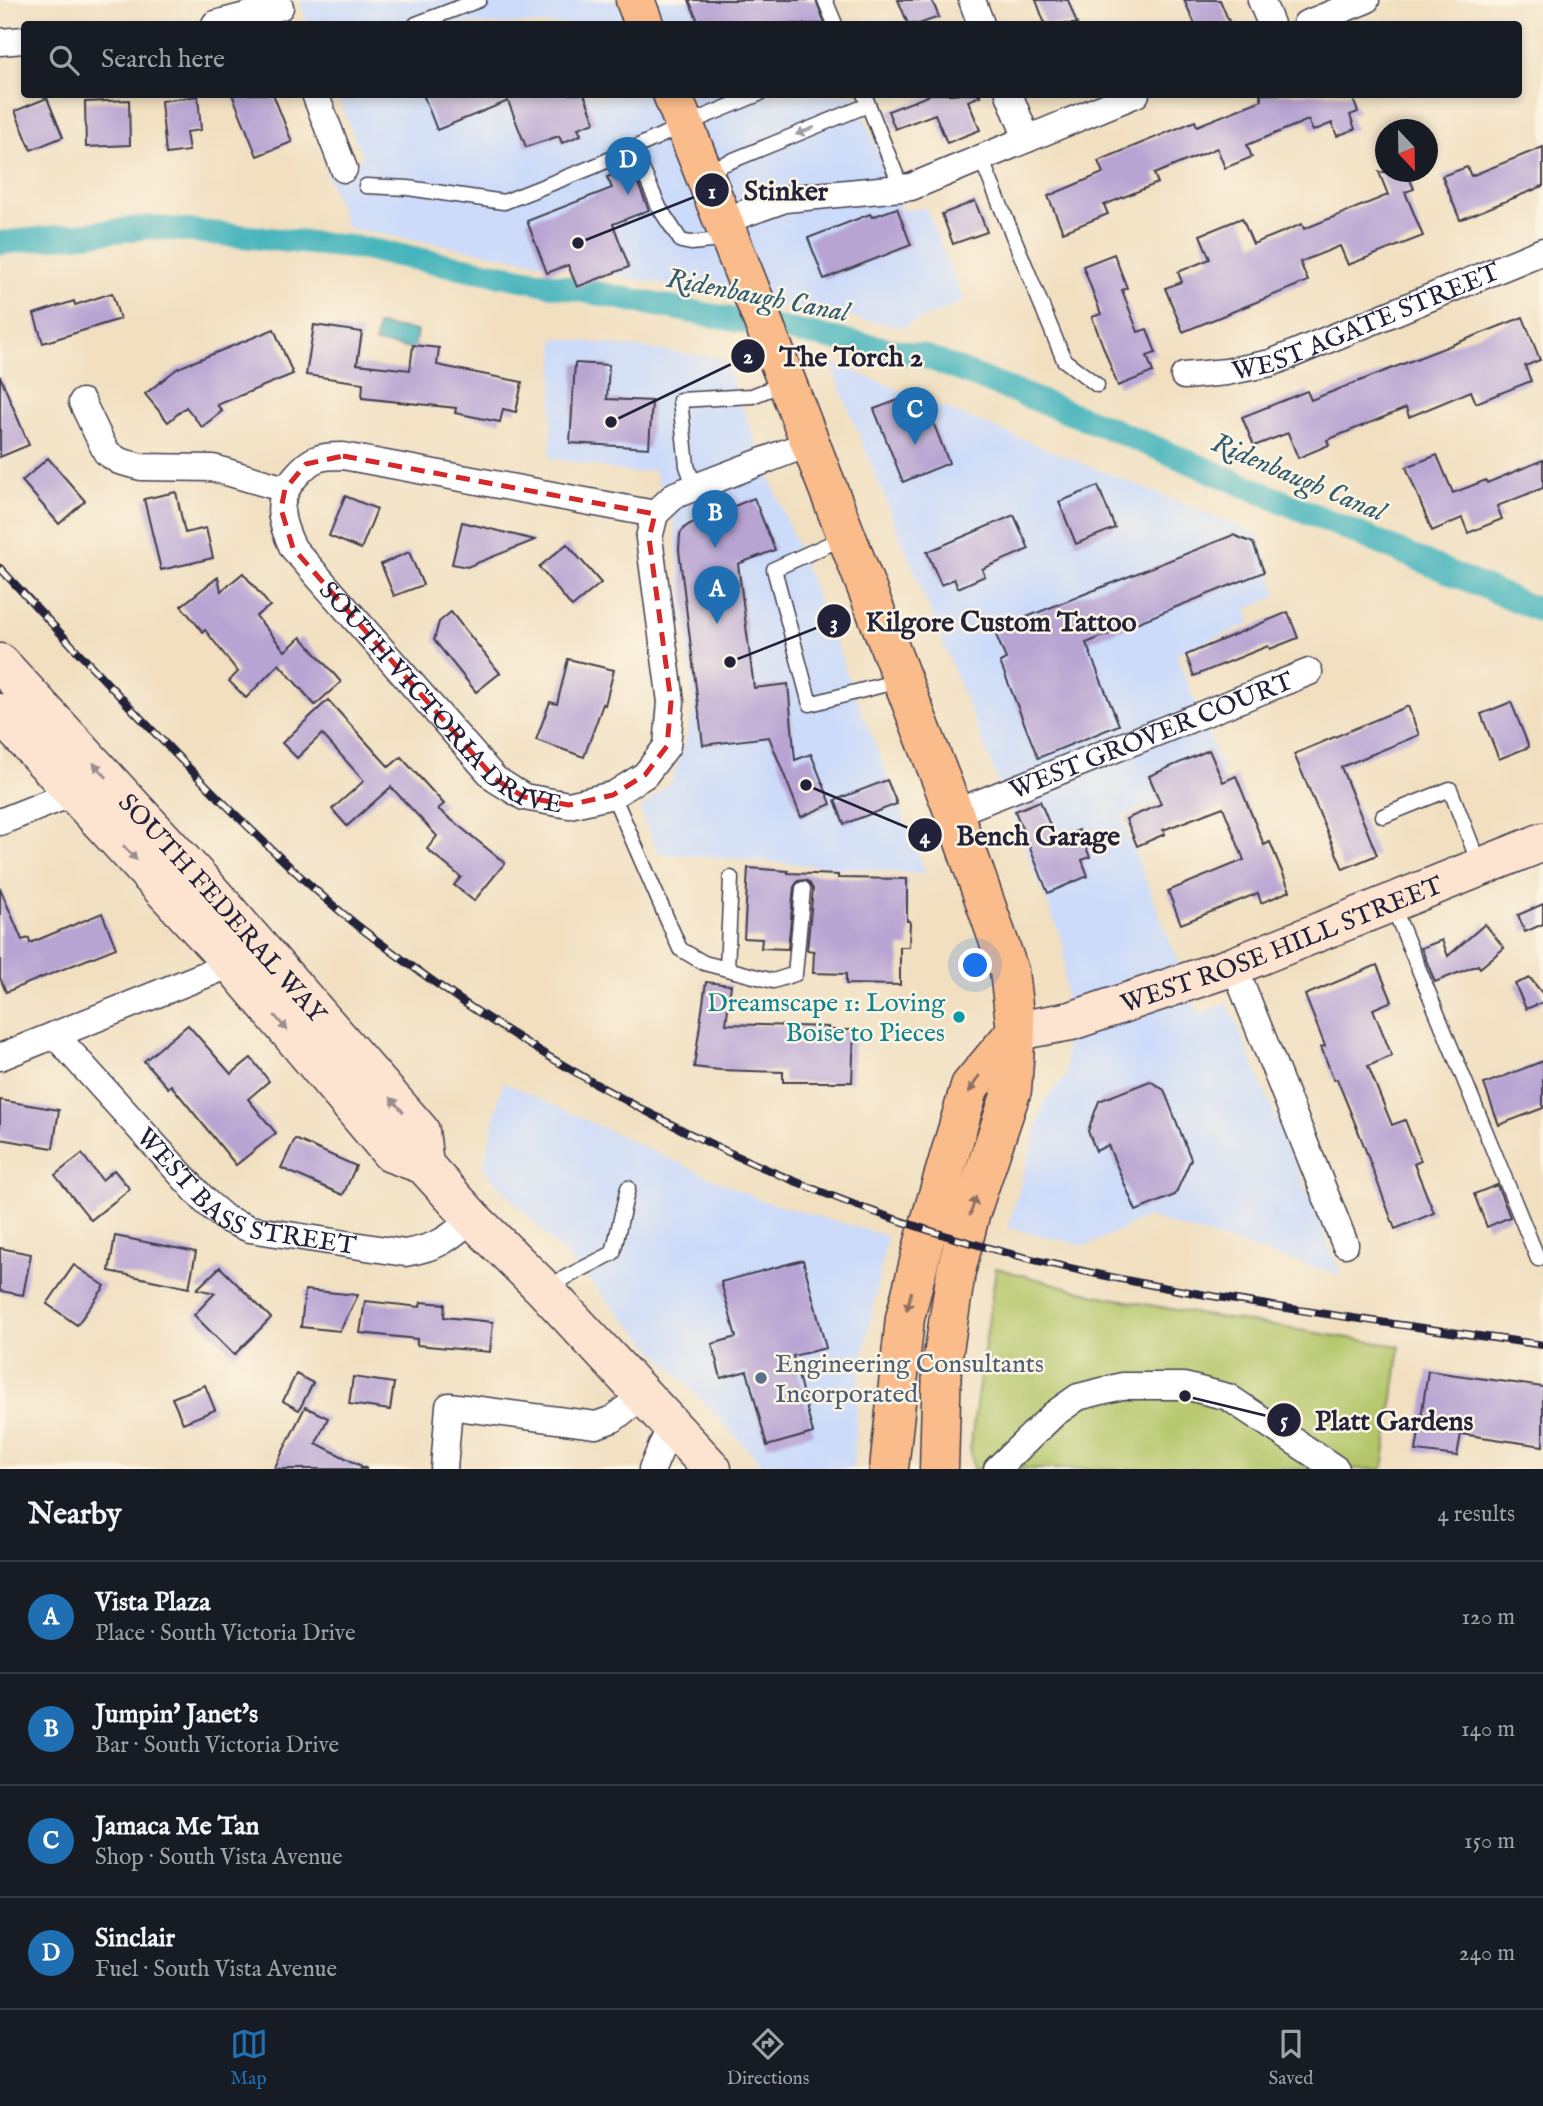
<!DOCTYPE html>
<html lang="en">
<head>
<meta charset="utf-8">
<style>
  body { margin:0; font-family:"IM FELL English",serif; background:#20242c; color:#f1f3f6 }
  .compass { position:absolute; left:1375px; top:119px; width:63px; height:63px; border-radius:50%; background:#171b24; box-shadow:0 4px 10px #0003; rotate:158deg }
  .you { position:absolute; left:976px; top:966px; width:24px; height:24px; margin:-18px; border:5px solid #fff; border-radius:50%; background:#1a73e8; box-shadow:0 0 0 10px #1a73e833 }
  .badge { display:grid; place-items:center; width:46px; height:46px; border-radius:50%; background:#1f6fb2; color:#fff; font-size:23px; font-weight:700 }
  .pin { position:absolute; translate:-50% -58px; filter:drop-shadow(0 2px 4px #0008) }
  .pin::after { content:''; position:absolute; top:37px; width:24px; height:21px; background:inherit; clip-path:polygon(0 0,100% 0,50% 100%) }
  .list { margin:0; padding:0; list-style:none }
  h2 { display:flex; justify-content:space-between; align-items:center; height:91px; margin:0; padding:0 28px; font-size:30px }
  h2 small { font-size:23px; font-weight:400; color:#9ea1a6 }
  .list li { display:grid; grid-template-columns:46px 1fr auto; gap:21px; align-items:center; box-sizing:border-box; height:112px; padding:0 28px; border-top:2px solid #363941 }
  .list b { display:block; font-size:26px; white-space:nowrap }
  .list p { margin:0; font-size:23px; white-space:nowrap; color:#9ea1a6 }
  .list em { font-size:23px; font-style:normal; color:#9ea1a6 }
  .icon { flex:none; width:38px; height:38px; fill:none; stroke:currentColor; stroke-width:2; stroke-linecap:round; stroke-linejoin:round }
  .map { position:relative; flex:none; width:1543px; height:1469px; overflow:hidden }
  .search { position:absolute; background:#171b24; box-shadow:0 4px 10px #0003; left:21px; right:21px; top:21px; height:77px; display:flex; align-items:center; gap:18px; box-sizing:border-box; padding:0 24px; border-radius:7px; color:#9ea1a6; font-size:26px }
  .sheet { height:539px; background:#171b24 }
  nav { display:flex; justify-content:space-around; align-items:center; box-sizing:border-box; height:98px; border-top:2px solid #363941; background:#171b24; font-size:19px; color:#9ea1a6 }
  nav a { display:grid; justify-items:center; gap:4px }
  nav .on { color:#1f6fb2 }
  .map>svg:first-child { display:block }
</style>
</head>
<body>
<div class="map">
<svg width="1543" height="1469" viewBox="0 0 1543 1469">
  <rect width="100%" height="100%" fill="#fcf5e5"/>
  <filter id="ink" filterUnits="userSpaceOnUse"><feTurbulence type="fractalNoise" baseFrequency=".0143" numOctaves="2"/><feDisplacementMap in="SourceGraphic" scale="14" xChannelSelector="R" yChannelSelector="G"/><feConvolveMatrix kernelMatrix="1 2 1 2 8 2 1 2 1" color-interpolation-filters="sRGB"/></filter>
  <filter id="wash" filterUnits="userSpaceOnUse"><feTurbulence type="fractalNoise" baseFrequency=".00686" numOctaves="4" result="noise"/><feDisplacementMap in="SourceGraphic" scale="28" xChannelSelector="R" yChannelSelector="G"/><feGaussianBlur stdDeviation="1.57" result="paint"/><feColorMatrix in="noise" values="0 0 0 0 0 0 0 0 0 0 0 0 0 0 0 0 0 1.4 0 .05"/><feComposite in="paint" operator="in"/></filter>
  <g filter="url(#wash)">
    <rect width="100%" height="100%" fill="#f1dfc0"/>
    <g fill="#ccdbf9">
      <polygon points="307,0 817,0 827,24 308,24 299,3"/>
      <polygon points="337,95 855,95 901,210 926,208 964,302 903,327 347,228 325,171 363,158"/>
      <polygon points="555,338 723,358 926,874 658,853 640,810 671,781 683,749 694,711 674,519 654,470 633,473 550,458"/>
      <polygon points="830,362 1259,534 1278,596 1246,609 1252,623 1176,654 1225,776 1121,817 1199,1014 1228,1003 1342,1276 1147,1217 1087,1246 1008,1228 1045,1100 1066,1076 1064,945"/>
      <polygon points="503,1082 760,1200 887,1236 859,1379 853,1469 766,1469 483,1168"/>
    </g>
    <polygon fill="#b4c669" stroke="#6b7452" stroke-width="2" points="996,1268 1096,1295 1203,1315 1400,1346 1383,1469 973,1469 970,1447"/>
    <polygon fill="#44b4bc" stroke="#336b7c" stroke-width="2" points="378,325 417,331 414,349 375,343"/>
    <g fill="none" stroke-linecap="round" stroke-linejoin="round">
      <polyline stroke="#44b4bc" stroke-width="24" points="0,243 151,227 360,248 924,356 1114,430 1543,612"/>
    </g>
    <g id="blocks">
      <g fill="#b8a4d3">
        <polygon points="689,0 816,0 825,24 699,24"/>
        <polygon points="898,0 932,0 939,17 919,24 908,24"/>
        <polygon points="1036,0 1068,0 1077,24 1045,24"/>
        <polygon points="1184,0 1220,0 1230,24 1195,24"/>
        <polygon points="232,94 273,94 292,142 257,156"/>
        <polygon points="423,94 584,94 595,122 578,128 581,135 562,143 559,136 526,147 508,101 437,130"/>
        <polygon points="927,94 980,94 980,96 968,101 980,130 947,143 935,114 895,129 888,111 928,96"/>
        <polygon points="1260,94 1351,94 1358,112 1350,115 1355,129 1337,136 1332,123 1313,131 1308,120 1247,145 1252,157 1225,168 1217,148 1154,174 1158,183 1104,205 1108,214 1063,232 1048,196 1103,173 1098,161 1195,121 1197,126 1262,100"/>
        <polygon points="198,96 201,130 186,132 189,151 166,154 161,101"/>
        <polygon points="47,98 63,137 31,150 15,111"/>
        <polygon points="129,100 130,145 86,147 85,102"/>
        <polygon points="1543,147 1543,186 1460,220 1442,176 1467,167 1471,176"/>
        <polygon points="631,167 649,210 613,224 629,267 577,287 568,265 547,273 527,221 612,188 607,177"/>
        <polygon points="1379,172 1407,172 1414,189 1405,192 1423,236 1348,265 1340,246 1300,262 1308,281 1183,332 1165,288 1182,282 1178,272 1210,259 1200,235 1242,218 1253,244 1302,224 1304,229 1388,195"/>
        <polygon points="975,201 987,232 953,244 942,214"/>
        <polygon points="897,208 911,245 824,279 808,238 870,214 872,217"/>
        <polygon points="1114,254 1127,288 1122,290 1138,332 1147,329 1156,353 1147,356 1153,372 1118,386 1092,317 1101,314 1083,266"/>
        <polygon points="112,293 120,319 43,343 34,314 74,301 75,305"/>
        <polygon points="1523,317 1540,360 1525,366 1531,381 1476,403 1471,391 1409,417 1406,408 1327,440 1329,445 1298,458 1288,433 1254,446 1242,417 1307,391 1311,400"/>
        <polygon points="314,325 362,332 357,364 410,370 413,345 439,348 437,365 522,382 516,412 503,409 500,422 455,413 456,408 362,398 363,383 306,375"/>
        <polygon points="274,329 293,374 217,405 222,411 202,427 186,407 168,422 145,394 178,368"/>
        <polygon points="575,363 609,365 607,399 652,401 649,448 570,443"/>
        <polygon points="0,376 29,445 0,457"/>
        <polygon points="906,397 918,427 933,422 949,463 903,482 874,409"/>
        <polygon points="1437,455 1453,493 1486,480 1487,483 1543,460 1543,488 1497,506 1502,519 1468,533 1462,518 1432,531 1406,467"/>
        <polygon points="48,458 85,501 59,524 22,481"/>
        <polygon points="1098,486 1115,528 1076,544 1059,502"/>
        <polygon points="176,492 185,533 206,528 213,558 161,570 144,499"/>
        <polygon points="345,496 377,509 361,549 329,536"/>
        <polygon points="754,498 775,550 738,564 754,688 788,684 795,760 811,754 831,804 801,817 769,737 703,745 679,550 680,534 684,528 690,524"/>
        <polygon points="1014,515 1029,549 982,569 985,576 958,588 954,579 941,585 927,552"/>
        <polygon points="462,522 535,540 467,567 452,564"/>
        <polygon points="1233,535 1253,543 1264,572 1086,643 1119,725 1038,758 1000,662 1006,659 994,630"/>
        <polygon points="567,544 601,583 572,607 539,567"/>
        <polygon points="409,552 423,585 394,596 381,564"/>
        <polygon points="243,573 270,606 256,616 285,651 301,637 341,682 315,705 279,664 246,698 229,681 238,672 205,630 203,632 181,606 218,577 221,591"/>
        <polygon points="451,612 500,673 476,692 434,640 439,622"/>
        <polygon points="1288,612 1298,638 1270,649 1268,646 1194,676 1186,655"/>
        <polygon points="568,659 614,670 605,705 603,704 584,757 536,740 550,702 557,704"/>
        <polygon points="328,700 389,767 401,757 444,804 438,809 505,863 474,901 454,885 461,877 427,849 437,836 391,787 347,826 332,809 364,781 322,734 297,758 282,743"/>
        <polygon points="1511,702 1529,747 1499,759 1481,714"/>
        <polygon points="1408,706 1419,735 1341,767 1377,855 1343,869 1294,754"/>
        <polygon points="1209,750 1223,782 1236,776 1264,845 1270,842 1290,891 1261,903 1258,893 1181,924 1168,891 1244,860 1223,807 1163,830 1165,834 1137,846 1126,819 1161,804 1149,776"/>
        <polygon points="887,780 897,804 844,824 835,800"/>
        <polygon points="1040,801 1056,840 1079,830 1090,857 1082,860 1088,876 1048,893 1015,811"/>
        <polygon points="748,868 788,871 788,873 838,875 838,878 907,879 907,921 910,921 909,947 900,947 900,985 846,984 846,974 813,973 814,951 807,950 813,889 809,882 805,880 798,881 794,887 788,949 761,948 762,939 744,938"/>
        <polygon points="0,888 22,940 29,938 30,943 102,913 116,948 6,992 0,978"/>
        <polygon points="1543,904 1543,924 1525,932 1518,915"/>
        <polygon points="1485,924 1504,948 1480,968 1478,965 1435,982 1421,948 1442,940 1448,956"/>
        <polygon points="1377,965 1392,1001 1373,1009 1392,1056 1368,1066 1392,1125 1405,1120 1421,1161 1414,1164 1434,1213 1395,1229 1361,1138 1337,1079 1334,1080 1321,1047 1325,1046 1305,995"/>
        <polygon points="1530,978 1543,994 1543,1002 1526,1009 1515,984"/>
        <polygon points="706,982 731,985 726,1024 828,1027 828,1030 854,1030 852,1082 783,1082 783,1072 720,1070 694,1067"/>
        <polygon points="188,1025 231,1074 251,1058 269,1081 248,1099 276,1133 236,1165 171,1085 168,1088 144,1061"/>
        <polygon points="1543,1061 1543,1108 1499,1125 1484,1084"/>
        <polygon points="1150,1081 1164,1090 1191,1159 1175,1195 1136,1211 1108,1145 1096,1151 1088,1131 1099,1101"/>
        <polygon points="0,1100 59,1110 53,1148 0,1139"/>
        <polygon points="295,1139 356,1166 343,1195 281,1168"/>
        <polygon points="82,1154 102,1180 114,1170 130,1189 91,1220 55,1175"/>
        <polygon points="1497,1185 1510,1217 1487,1227 1474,1194"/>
        <polygon points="115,1236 196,1252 189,1288 109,1271"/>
        <polygon points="0,1248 31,1254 23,1295 0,1291"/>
        <polygon points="803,1260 826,1348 793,1356 813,1433 767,1446 747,1371 721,1378 712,1344 736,1337 721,1282"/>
        <polygon points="74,1265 105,1286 77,1325 47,1304"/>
        <polygon points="220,1267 271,1318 234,1355 194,1315 215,1293 197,1289"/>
        <polygon points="305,1290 358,1295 340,1331 301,1327"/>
        <polygon points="365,1301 420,1307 421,1302 445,1304 444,1317 493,1322 490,1352 417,1345 417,1339 360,1333"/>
        <polygon points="1428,1371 1543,1387 1543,1446 1461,1434 1457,1456 1416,1451"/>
        <polygon points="296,1374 313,1383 299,1410 283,1401"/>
        <polygon points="353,1377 394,1383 390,1410 349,1404"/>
        <polygon points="205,1385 215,1410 183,1423 172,1398"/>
        <polygon points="305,1407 328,1418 316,1443 367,1469 274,1469"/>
      </g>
    </g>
  </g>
  <g filter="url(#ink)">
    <use href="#blocks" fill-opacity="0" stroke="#413e4f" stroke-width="2"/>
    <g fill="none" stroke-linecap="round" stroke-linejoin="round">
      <defs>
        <g id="lane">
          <polyline points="825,0 835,24"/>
          <polyline points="416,24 479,0"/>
          <polyline points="864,94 901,187"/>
          <polyline points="633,149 660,209 681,241 691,243 729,239"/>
          <polyline points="981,158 1064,360 1097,385"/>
          <polyline points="704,172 868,105"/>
          <polyline points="366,186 408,188 504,202 595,166 684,125 759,94"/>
          <polyline points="695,488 687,466 680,400 752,396 785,383"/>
          <polyline points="845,537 774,569 810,704 902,680"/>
          <polyline points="613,795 680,949 704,963 773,981 795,974 803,889"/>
          <polyline points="1383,816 1450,789 1480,866"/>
          <polyline points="1392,904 1538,1259"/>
          <polyline points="727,969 731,878"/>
          <polyline points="545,1288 613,1253 628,1188"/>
        </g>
        <g id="street">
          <polyline points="972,0 981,24"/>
          <polyline points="1261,0 1271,24"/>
          <polyline points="215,24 280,7"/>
          <polyline points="1306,24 1366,0"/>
          <polyline points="0,42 24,40"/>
          <polyline points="315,94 344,169"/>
          <polyline points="1009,94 1027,139"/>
          <polyline points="723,221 785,199 911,187 1136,94"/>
          <path id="s1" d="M1184,376L1226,372L1271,363L1543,251"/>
          <polyline points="82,402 106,452 119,461 141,467 213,468 285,489"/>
          <path id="s2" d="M655,514L343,456C319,456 311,458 295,477C274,502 280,521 293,548L495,779L524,797L569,805L613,795L645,775L667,746L671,702L649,538L655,514L675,495L810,443"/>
          <path id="s3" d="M954,813L1309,672"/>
          <polyline points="0,822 73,793"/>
          <polyline points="1234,966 1345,1244"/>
          <path id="s4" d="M55,1035L206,1202L226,1219L250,1229L405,1253C438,1247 448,1240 472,1218"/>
          <polyline points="0,1057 232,964"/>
          <polyline points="444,1469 449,1406 596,1425 613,1419 643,1395"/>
          <polyline points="652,1469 671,1425"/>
          <polyline points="997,1469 1054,1414 1078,1397 1122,1386 1184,1386 1228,1397 1336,1469"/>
        </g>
        <g id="secondary">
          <path id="s5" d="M0,663L204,884L420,1131L424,1165"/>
          <polyline points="0,713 232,964 391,1153 424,1165 472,1218 543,1288 712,1469"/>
          <path id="s6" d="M1016,1031L1071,1021L1234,966L1543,842"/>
        </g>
        <g id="primary">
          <polyline points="635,0 644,24"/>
          <polyline points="672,94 757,306 954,813 1009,971 1016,1031 1012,1090 970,1215 956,1272 942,1363 939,1469"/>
          <polyline points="889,1469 905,1318 924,1242 970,1086 1016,1031"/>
        </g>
      </defs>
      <use href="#lane" stroke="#413e4f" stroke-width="17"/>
      <use href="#street" stroke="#413e4f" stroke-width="29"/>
      <use href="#secondary" stroke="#413e4f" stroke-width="41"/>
      <use href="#primary" stroke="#413e4f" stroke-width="41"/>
      <use href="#lane" stroke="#fff" stroke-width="14"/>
      <use href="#street" stroke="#fff" stroke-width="26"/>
      <use href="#secondary" stroke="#fde4d1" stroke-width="38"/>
      <use href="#primary" stroke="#fabc8b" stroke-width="38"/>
      <defs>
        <path id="rail" d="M0,568C75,649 150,730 229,808C275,853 323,900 375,939C568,1085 796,1202 1031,1259C1199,1300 1372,1320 1543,1345"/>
      </defs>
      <use href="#rail" stroke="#22223b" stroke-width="8"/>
      <use href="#rail" stroke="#fcf5e5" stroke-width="5" stroke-dasharray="16" stroke-linecap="butt"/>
    </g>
    <defs><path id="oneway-solid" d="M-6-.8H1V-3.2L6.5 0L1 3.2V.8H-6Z" transform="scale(1.75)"/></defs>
    <use fill="#9c9ca7" href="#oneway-solid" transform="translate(805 131) rotate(158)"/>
    <g fill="#9a8d8e">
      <use href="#oneway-solid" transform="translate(100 770) rotate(-133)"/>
      <use href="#oneway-solid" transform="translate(130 853) rotate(47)"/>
      <use href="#oneway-solid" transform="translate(281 1023) rotate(50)"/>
      <use href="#oneway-solid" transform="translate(397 1105) rotate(-131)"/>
    </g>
    <g fill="#8e6f63">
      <use href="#oneway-solid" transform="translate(974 1084) rotate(122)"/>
      <use href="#oneway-solid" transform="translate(973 1206) rotate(-72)"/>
      <use href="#oneway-solid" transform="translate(909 1301) rotate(104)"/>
    </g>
  </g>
  <path fill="none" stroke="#d62828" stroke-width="5" stroke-dasharray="14 9" stroke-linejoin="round" d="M343,456L655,514L649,538L671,702L667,746L645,775L613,795L569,805L524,797L495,779L293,548L281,509L285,489L306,464Z"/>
  <circle fill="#0f9aa8" stroke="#fcf5e5" stroke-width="2.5" cx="959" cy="1017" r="7"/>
  <circle fill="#5c6f8a" stroke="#fcf5e5" stroke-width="2.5" cx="761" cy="1378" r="7"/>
  <g text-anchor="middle" stroke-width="5" stroke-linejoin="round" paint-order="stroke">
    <g font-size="26" fill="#22223b" stroke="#fcf5e5">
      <text dy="9" stroke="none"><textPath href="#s1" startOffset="191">WEST AGATE STREET</textPath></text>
      <text dy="9" stroke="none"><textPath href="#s2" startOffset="663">SOUTH VICTORIA DRIVE</textPath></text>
      <text dy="9" stroke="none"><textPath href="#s3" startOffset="212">WEST GROVER COURT</textPath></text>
      <text dy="9" stroke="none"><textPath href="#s5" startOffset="331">SOUTH FEDERAL WAY</textPath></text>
      <text dy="9" stroke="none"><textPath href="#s6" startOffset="280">WEST ROSE HILL STREET</textPath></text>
      <text dy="9" stroke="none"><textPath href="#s4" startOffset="257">WEST BASS STREET</textPath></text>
    </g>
    <g font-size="26" fill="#0d838f" stroke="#fcf5e5" text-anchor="end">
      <text x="945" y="1011">Dreamscape 1: Loving<tspan x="945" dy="30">Boise to Pieces</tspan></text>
    </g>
    <g font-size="26" fill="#4e5e75" stroke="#fcf5e5" text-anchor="start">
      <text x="775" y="1372">Engineering Consultants<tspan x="775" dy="30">Incorporated</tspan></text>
    </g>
    <g font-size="28" font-style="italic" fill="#305c6f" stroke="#fcf5e5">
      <text transform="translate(758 294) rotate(11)" y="10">Ridenbaugh Canal</text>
      <text transform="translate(1299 476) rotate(23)" y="10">Ridenbaugh Canal</text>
    </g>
  </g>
  <path fill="none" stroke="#22223b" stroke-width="2.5" d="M578 243L712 190M611 422L748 356M730 662L834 621M806 785L925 835M1185 1396L1284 1420"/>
  <g fill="#22223b" stroke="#fcf5e5" stroke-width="2.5">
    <circle cx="578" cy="243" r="7"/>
    <circle cx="611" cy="422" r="7"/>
    <circle cx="730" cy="662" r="7"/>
    <circle cx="806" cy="785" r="7"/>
    <circle cx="1185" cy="1396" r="7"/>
    <circle cx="712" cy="190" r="18"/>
    <circle cx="748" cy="356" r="18"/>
    <circle cx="834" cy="621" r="18"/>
    <circle cx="925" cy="835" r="18"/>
    <circle cx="1284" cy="1420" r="18"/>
  </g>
  <g font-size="21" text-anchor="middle" font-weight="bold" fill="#fff">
    <text x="712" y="198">1</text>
    <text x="748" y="363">2</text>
    <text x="834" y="629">3</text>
    <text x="925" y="843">4</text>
    <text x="1284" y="1427">5</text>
  </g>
  <g font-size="28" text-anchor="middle" font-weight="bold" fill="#22223b" stroke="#fcf5e5" stroke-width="5" stroke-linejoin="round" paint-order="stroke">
    <text x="786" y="200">Stinker</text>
    <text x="851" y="366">The Torch 2</text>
    <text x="1001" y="631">Kilgore Custom Tattoo</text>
    <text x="1038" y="845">Bench Garage</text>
    <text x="1394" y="1430">Platt Gardens</text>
  </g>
</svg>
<svg class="compass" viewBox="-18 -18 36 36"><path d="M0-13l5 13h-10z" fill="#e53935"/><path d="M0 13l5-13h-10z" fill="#9ea1a6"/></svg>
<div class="you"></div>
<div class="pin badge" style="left:717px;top:624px">A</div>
<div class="pin badge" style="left:715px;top:548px">B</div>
<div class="pin badge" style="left:915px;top:445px">C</div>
<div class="pin badge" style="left:628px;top:195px">D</div>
<div class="search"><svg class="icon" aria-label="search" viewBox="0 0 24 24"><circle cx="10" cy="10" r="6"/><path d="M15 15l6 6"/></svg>Search here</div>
</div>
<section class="sheet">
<h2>Nearby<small>4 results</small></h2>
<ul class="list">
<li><span class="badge">A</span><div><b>Vista Plaza</b><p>Place · South Victoria Drive</p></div><em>120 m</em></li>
<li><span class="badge">B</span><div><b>Jumpin' Janet's</b><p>Bar · South Victoria Drive</p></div><em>140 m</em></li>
<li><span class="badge">C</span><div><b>Jamaca Me Tan</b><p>Shop · South Vista Avenue</p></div><em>150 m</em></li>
<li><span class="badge">D</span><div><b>Sinclair</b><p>Fuel · South Vista Avenue</p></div><em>240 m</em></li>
</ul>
</section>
<nav>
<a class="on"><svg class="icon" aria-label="map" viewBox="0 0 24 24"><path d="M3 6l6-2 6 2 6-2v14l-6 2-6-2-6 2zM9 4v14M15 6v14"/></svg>Map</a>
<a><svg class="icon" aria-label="directions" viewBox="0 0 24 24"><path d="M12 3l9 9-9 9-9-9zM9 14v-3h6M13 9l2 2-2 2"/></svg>Directions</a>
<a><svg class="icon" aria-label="saved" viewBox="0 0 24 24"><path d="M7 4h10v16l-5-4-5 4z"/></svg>Saved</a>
</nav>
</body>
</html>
